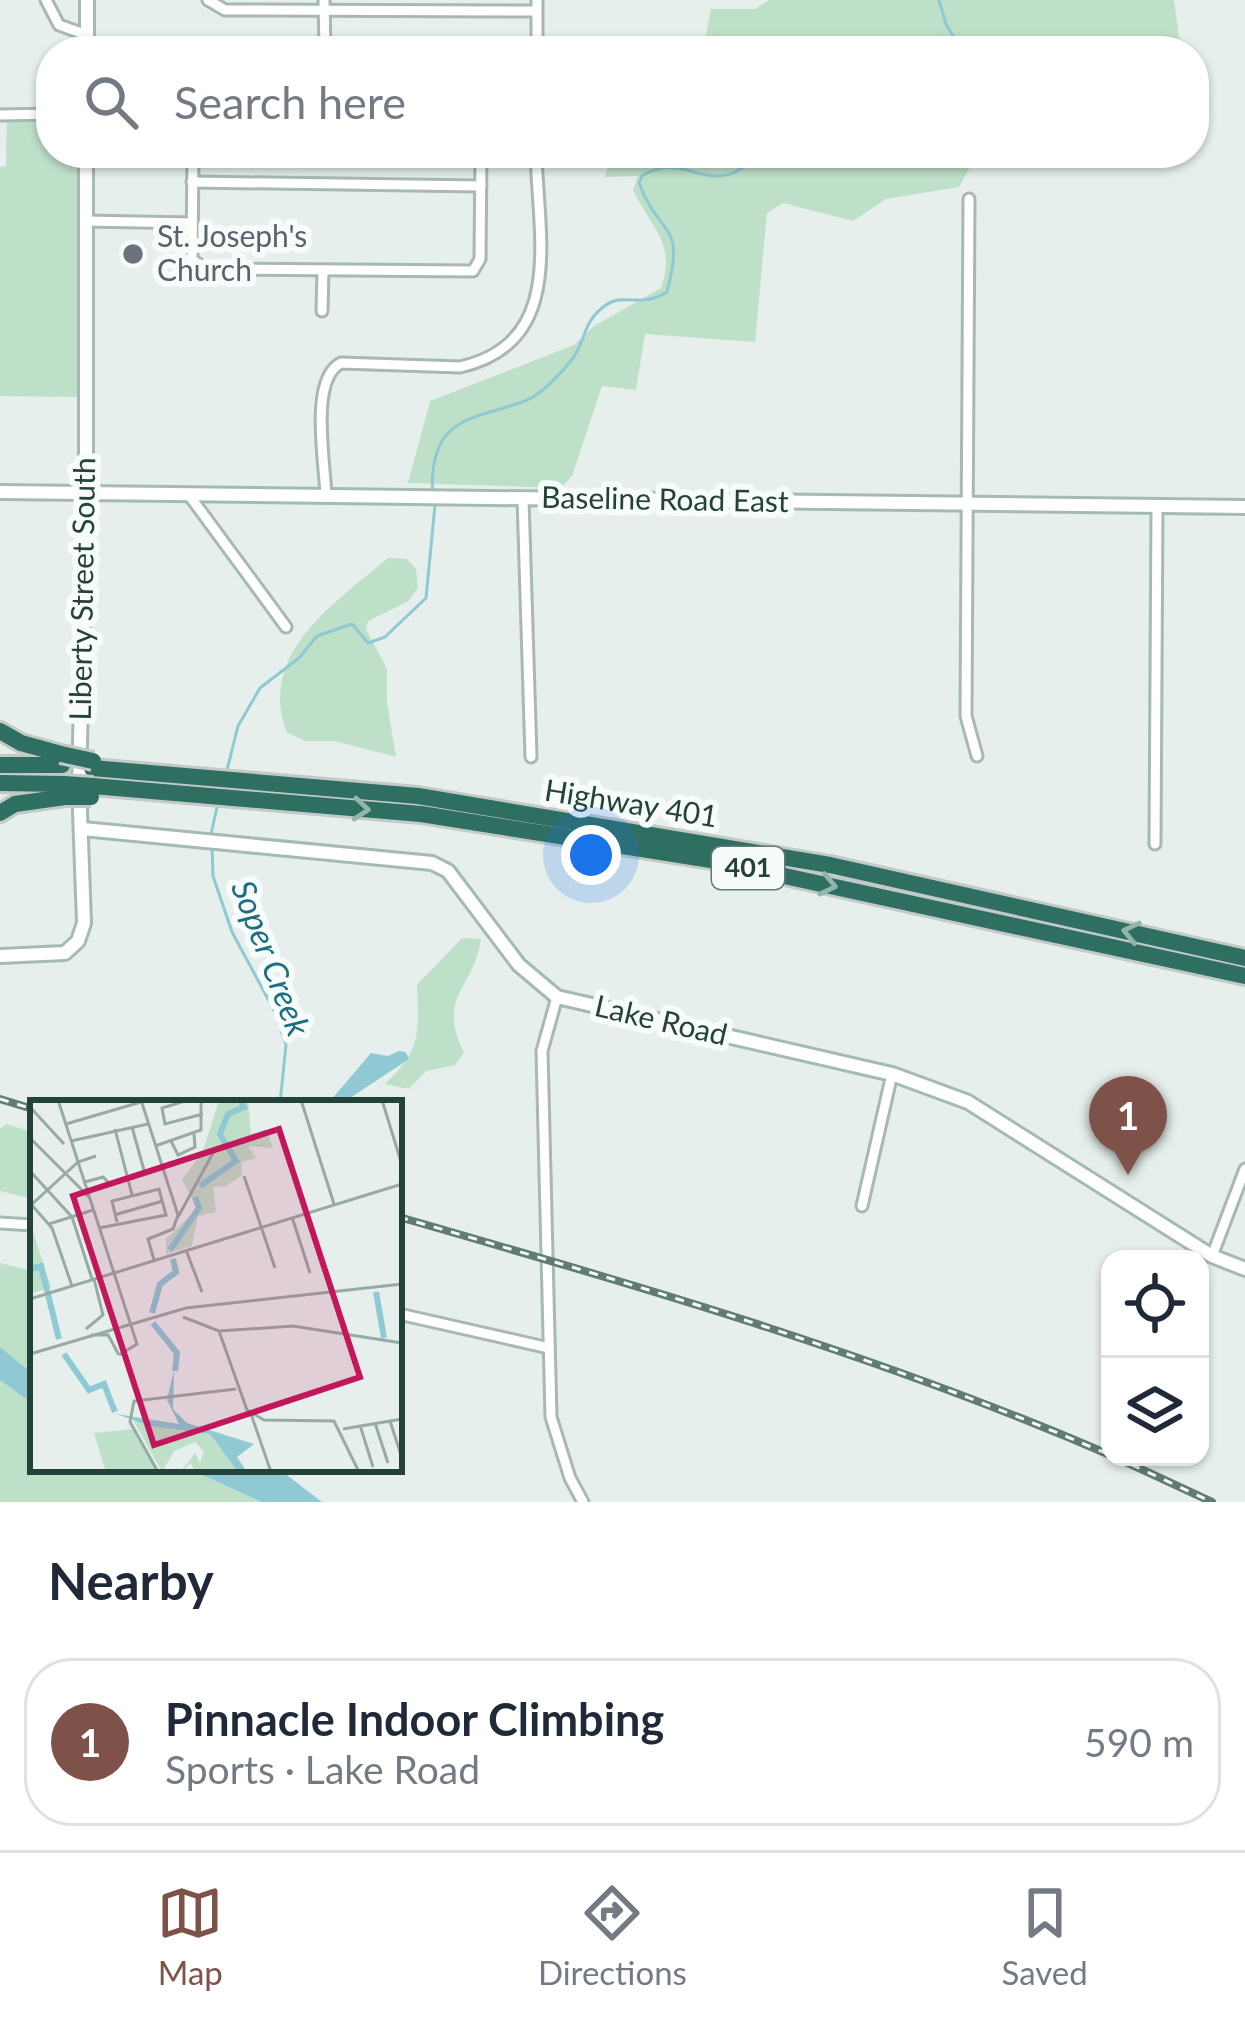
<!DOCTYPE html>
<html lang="en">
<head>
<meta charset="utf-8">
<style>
  body { margin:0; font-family:Lato,sans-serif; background:#f6f6f7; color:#1f2937 }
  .controls { position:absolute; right:36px; bottom:36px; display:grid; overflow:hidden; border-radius:24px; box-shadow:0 3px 9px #0004 }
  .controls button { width:108px; height:108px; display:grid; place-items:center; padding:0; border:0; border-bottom:3px solid #e0e1e3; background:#fff; color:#1f2937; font:60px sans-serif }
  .you { position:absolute; left:591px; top:855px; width:42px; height:42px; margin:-30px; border:9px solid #fff; border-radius:50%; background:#1a73e8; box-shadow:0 0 0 18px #1a73e833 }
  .badge { display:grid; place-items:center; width:78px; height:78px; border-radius:50%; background:#7f5249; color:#fff; font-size:39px; font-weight:700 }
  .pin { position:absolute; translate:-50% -99px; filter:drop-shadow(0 3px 6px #0008) }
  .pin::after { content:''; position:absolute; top:63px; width:42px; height:36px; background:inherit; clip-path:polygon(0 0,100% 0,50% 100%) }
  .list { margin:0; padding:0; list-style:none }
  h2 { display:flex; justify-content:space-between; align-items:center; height:156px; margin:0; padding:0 48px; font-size:51px }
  h2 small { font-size:39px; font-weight:400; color:#747a83 }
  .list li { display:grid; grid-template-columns:78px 1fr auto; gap:36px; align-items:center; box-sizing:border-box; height:168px; margin:0 24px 24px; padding:0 24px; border:3px solid #e0e1e3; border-radius:48px }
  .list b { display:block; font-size:45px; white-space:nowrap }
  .list p { margin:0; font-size:39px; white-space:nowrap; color:#747a83 }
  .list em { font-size:39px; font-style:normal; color:#747a83 }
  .icon { flex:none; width:66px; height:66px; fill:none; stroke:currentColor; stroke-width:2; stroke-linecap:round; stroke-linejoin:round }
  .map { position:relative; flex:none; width:1245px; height:1502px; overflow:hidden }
  .search { position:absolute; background:#fff; box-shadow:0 3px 9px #0004; left:36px; right:36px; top:36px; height:132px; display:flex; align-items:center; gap:30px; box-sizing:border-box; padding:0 42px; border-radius:48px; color:#747a83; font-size:45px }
  .sheet { height:348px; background:#fff }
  nav { display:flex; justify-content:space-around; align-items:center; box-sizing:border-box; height:168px; border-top:3px solid #e0e1e3; background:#fff; font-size:33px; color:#747a83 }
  nav a { display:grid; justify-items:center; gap:6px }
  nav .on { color:#7f5249 }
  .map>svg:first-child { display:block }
</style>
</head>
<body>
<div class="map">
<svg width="1245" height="1502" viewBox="0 0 1245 1502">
  <rect width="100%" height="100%" fill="#e6efeb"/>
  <g fill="#bfe0c8">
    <polygon points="769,0 1174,0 1181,51 1074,51 1040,38 1036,51 703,51 711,9 755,9"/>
    <polygon points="7,119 51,119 51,153 81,153 80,397 0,396 0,167 6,166"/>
    <path d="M614,153H978L959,187L886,199L853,221L783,203L767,213L755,342L645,334L636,390L602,386L572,476L561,488L408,483L430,401L574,345L594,326L661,288C677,244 651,228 633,190L638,176L604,177Z"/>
    <path d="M388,558L407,559L416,569L418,588L407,602L368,621L366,629L387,669V703L396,757L335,741H305L287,732C257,653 335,603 388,558Z"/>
    <path d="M462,938L481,939C473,992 436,995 464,1053L455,1065L426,1071L409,1089L385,1084C421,1050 419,1034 417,985Z"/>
    <polygon points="6,1124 33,1132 33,1199 0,1191 0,1129"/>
    <polygon points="0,1263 33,1271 33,1374 0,1347"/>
    <polygon points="0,1380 33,1404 33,1469 189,1469 262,1502 0,1502"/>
  </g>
  <g fill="#8ec9d4">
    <polygon points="399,1051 406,1052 409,1059 344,1102 331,1100 371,1053 388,1056"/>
    <polygon points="0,1347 33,1374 33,1404 0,1380"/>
    <polygon points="189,1469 279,1469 322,1502 262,1502"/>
  </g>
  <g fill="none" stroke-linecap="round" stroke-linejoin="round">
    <g stroke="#8ec9d4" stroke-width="3">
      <polyline points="939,0 946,24 962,51"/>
      <path d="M433,495C431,478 433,457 442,441C460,411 505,413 533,397C545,390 564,370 573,358C587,338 582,322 606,305C624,292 640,309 667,292C686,220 660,239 639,183L642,176C678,154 693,181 726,175C739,173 748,161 761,158C791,151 816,175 845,153"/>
      <polyline points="227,770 238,726 260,688 299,658 317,636 352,624 368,643 385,637 426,598 435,505"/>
      <polyline points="211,834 218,803"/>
      <polyline points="212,844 213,876 232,932 275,1012 286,1045 280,1103"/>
    </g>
    <defs>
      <g id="street">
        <polyline points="46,0 59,25 87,35"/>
        <polyline points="208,0 225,10 536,11"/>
        <polyline points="324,0 325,51"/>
        <polyline points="537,0 537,51"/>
        <polyline points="0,115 51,114"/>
        <polyline points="193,153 192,259 204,269 473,271 480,259 481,153"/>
        <polyline points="192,182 481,186"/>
        <polyline points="969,199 966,716 977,756"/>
        <polyline points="85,221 192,223"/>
        <polyline points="322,311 323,270"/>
        <polyline points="189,495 286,627"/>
        <path d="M326,496C325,463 309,379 341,363L460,367C566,343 538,236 536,153"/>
        <polyline points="523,498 531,757"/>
        <polyline points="1155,844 1157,505"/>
        <polyline points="557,997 542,1051 551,1417 570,1478 583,1502"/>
        <polyline points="862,1206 892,1074"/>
        <polyline points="0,1223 33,1225"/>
        <polyline points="1212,1256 1245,1169"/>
        <polyline points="399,1314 549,1348"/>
      </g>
      <g id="secondary">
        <polyline points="87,51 87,0"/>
        <polyline points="0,492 1245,507"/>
        <polyline points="83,829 432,863 448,871 519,965 557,997 892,1074 968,1102 1212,1256 1245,1269"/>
        <polyline points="0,956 65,953 78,941 84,923 79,784 86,492 86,153"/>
      </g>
      <g id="highway">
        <polyline points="0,731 21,743 61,754"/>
        <polyline points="0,765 62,765"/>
        <polyline points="92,768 418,796 830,865 1245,958"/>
        <polyline points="0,783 64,784"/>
        <polyline points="93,786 421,814 711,860 1245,976"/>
        <polyline points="0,813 15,804 65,797"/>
      </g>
    </defs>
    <use href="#street" stroke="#a8b8b2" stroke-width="15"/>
    <use href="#secondary" stroke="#a4bbb3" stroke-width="18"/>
    <use href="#highway" stroke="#c2cac8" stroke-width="22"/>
    <use href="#street" stroke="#fff" stroke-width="9"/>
    <use href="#secondary" stroke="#fff" stroke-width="12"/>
    <use href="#highway" stroke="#2f6f62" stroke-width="16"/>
    <defs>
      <g id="rail">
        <polyline points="0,1099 33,1109"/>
        <path d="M399,1217C640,1286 879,1355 1110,1455"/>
        <polyline points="1115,1457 1212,1502"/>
      </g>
    </defs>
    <use href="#rail" stroke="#5f7d75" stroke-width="8"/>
    <use href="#rail" stroke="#f7fbf9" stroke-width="3" stroke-dasharray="9" stroke-linecap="butt"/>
    <defs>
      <g id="highway-bridge">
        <polyline points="61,754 93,761"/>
        <polyline points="64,784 93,786"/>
        <polyline points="65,797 91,797"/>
      </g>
    </defs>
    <use href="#highway-bridge" stroke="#c2cac8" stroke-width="22" stroke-linecap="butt"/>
    <use href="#highway-bridge" stroke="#2f6f62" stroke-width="16"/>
  </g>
  <defs><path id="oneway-chevron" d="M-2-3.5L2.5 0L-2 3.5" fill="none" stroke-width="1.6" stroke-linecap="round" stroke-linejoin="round" transform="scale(3)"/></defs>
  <g stroke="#93b5ae">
    <use href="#oneway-chevron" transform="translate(361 809) rotate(5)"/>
    <use href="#oneway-chevron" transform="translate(828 885) rotate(12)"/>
    <use href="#oneway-chevron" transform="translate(1131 932) rotate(-167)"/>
  </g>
  <circle fill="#6b7280" stroke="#f7fbf9" stroke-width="4.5" cx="133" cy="254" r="12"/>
  <g text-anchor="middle" stroke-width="12" stroke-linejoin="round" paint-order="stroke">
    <rect fill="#f7fbf9" stroke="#637a73" stroke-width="3" x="712" y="847" width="72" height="42" rx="9"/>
    <g font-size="27" font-weight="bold" fill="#24423a">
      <text x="748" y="877">401</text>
    </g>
    <g font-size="30" fill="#5b616d" stroke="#f7fbf9" text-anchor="start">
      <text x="157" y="247">St. Joseph's<tspan x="157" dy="34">Church</tspan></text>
    </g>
    <g font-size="30" fill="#24423a" stroke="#f7fbf9">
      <text transform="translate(665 500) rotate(1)" y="10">Baseline Road East</text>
      <text transform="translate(83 589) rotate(-89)" y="10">Liberty Street South</text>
      <text transform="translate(631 804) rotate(9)" y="10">Highway 401</text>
      <text transform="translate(661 1021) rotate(13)" y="10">Lake Road</text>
    </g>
    <g font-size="33" font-style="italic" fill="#1c6f80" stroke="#f7fbf9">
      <text transform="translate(271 958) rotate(69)" y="12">Soper Creek</text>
    </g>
  </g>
  <g transform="translate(30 1100)">
    <rect width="372" height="372" fill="#e6efeb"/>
    <path d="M189,0H218L221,34L236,29L243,48L218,46L226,58L212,62V75L196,86L183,87L186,112L168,116L162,146L136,154V139L168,108L152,80L173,51ZM0,122L21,187L0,194ZM102,318L180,334L208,372H165L161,363L151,372L165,353L170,363L174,352L165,342L144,351L132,372ZM102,329L127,372H76L64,333Z" fill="#bfe0c8"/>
    <path d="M144,270L143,309L157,323L224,344L207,357L217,372H208L180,334L121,326L86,314L149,324L137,300Z" fill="#8ec9d4"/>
    <path fill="none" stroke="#8ec9d4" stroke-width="6" d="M170,86L206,61L190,34L198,14L214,7L210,0M140,150L169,108L165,97M0,169L11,166L29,239M346,192L354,238M122,213L130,184L146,172L143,159M123,223L147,253L145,271M34,254L59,290L74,284L85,312"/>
    <path fill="none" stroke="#98aaa4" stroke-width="3" d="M28,0L107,244L89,255M111,0L148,115L143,129L118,139L124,160M158,0L132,8L135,24L173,14M271,0L304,104M352,0L372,65M0,7L34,44M36,24L111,2M102,27L115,74M85,29L102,95M0,38L59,97M41,41L118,24M141,41L148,55L165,47L164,34M125,46L171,30V0M0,71L42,117L62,179M214,76L245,168M55,82L73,77L81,85L132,69M0,103L22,128L42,186M0,106L48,62L66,56M84,115L133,101M148,117L183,53M262,117L280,173M19,124L63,110M69,128L136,115L129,89L82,101L87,122M156,150L172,192M0,199L372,84M153,217L189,231L263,226L372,243M56,229L73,215L64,179M189,231L217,310L234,320L304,321L329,372M61,235H78L89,255M0,254L156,208L372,184M221,314L241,372M360,321L372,358M345,323L358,363M330,325L343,367M313,329L372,319M128,372L100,322L104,301L206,289"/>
    <path fill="#c2185b" fill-opacity="0.15" stroke="#c2185b" stroke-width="6" d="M249,29L330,277L124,345L43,96Z"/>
    <rect width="372" height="372" fill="none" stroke="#24423a" stroke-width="6"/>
  </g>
</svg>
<div class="controls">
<button><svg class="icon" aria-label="locate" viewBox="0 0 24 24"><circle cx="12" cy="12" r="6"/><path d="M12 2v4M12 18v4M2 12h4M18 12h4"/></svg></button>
<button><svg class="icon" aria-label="layers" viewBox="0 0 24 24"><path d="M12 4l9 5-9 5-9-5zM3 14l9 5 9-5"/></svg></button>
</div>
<div class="you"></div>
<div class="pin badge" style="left:1128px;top:1175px">1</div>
<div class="search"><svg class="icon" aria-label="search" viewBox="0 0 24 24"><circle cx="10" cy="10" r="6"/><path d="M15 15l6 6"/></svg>Search here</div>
</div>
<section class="sheet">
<h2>Nearby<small></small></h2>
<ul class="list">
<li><span class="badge">1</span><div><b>Pinnacle Indoor Climbing</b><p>Sports · Lake Road</p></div><em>590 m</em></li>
</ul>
</section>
<nav>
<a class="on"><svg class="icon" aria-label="map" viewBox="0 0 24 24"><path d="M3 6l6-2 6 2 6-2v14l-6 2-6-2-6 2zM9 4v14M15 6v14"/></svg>Map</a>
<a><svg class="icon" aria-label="directions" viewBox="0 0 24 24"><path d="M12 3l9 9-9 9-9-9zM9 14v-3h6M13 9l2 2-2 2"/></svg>Directions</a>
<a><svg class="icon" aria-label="saved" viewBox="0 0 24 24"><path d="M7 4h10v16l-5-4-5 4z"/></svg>Saved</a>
</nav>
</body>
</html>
